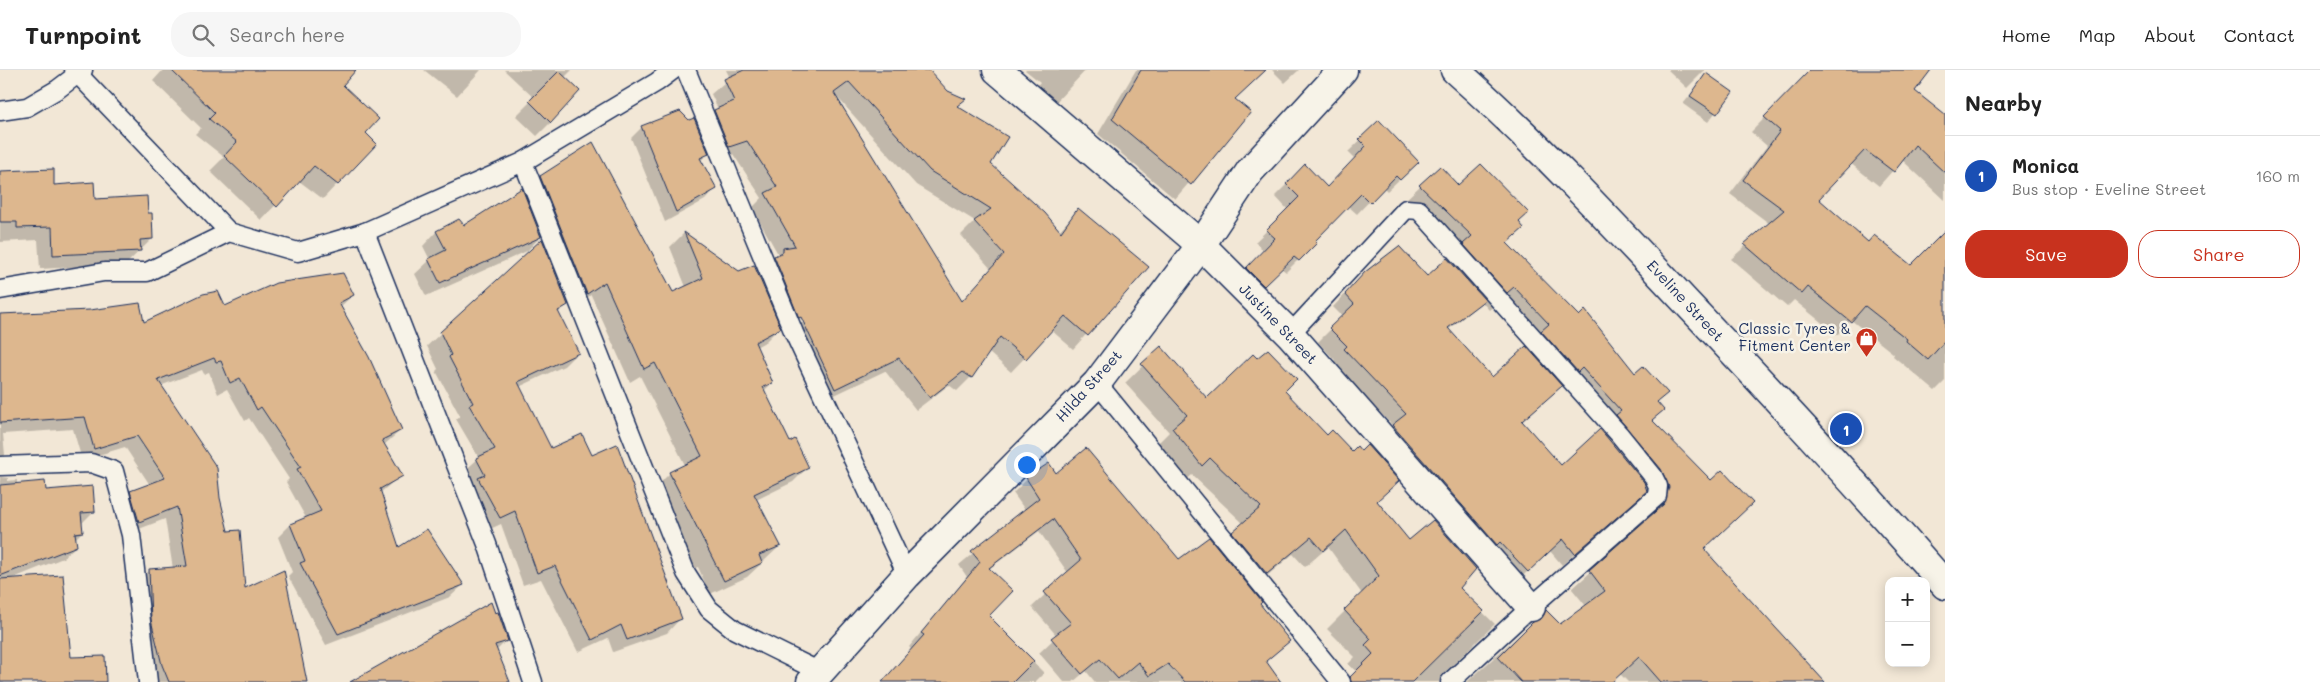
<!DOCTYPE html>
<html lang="en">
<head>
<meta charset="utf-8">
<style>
  body { margin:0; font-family:Mali,sans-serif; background:#f6f6f6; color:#222 }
  .controls { position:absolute; right:15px; bottom:15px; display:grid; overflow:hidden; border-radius:10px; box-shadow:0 2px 12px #0003 }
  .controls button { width:45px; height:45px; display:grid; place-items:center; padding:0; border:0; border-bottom:1px solid #e0e0e0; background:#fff; color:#222; font:25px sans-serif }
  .you { position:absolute; left:1026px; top:394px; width:18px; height:18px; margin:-12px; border:4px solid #fff; border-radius:50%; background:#1a73e8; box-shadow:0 0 0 8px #1a73e833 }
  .badge { display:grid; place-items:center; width:32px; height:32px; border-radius:50%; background:#c8321e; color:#fff; font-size:16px; font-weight:700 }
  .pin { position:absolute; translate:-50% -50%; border:2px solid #fff; box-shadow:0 1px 5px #0006 }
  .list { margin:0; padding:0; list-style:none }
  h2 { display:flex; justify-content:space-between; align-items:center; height:65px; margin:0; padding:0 20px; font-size:21px }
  h2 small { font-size:16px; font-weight:400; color:#767676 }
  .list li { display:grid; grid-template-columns:32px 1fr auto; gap:15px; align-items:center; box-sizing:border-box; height:80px; padding:0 20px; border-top:1px solid #e0e0e0 }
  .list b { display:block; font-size:19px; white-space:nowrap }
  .list p { margin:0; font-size:16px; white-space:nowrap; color:#767676 }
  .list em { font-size:16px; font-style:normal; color:#767676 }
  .actions { display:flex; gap:10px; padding:15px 20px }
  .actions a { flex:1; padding:11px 0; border:1px solid #c8321e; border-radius:20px; text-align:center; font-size:18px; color:#c8321e }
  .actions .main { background:#c8321e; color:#fff }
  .icon { flex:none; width:28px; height:28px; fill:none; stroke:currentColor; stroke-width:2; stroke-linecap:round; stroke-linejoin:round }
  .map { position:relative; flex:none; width:1945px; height:612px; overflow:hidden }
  header { display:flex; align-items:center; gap:30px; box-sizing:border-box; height:70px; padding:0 25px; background:#fff; border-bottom:1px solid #e0e0e0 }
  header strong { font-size:24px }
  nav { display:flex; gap:28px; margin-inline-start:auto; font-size:18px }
  .search { width:350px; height:45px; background:#f6f6f6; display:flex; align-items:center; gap:12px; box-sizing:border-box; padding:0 18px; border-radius:20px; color:#767676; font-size:19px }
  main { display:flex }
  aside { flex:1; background:#fff }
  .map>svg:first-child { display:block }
</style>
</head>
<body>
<header>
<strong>Turnpoint</strong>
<div class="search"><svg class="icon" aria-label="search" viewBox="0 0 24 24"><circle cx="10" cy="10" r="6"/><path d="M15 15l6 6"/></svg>Search here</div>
<nav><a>Home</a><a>Map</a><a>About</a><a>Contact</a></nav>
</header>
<main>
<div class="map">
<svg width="1945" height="612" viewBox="0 0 1945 612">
  <rect width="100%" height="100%" fill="#f2e7d6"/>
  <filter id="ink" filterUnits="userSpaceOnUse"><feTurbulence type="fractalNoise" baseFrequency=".02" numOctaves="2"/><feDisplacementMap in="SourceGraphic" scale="10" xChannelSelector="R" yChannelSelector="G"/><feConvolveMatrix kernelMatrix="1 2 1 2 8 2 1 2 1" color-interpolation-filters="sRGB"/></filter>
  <g filter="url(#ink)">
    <g fill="#0003" fill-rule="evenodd">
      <polygon points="163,0 298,0 364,63 337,114 323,129 299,111 261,150 210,101 224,87 195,64 201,58 153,11"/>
      <polygon points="424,0 481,0 457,26"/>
      <polygon points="504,0 572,0 564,8 551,52 537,66 516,46 534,28"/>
      <path d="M726,0H927L956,37L989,94L1059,161L1078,140L1147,197L1073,279L1051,260L1011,302L988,282L971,307L957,321L949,315L916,340L885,301L822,331L761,201L778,184L752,138L762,128L733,84L715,90L701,54L718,39L711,24L730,8ZM837,27L916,115L975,151L961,165L991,199L961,232ZM774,190H777L803,253L801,254Z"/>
      <polygon points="1025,0 1086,0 1055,33 1036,17 1040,12"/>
      <polygon points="1136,0 1266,0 1234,29 1250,42 1175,129 1098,64"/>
      <polygon points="1272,0 1299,0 1285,13"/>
      <polygon points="1668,0 1705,0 1687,18"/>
      <polygon points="1830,0 1908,0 1913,21 1945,54 1945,130 1902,90 1879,116 1850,93 1817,129 1868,173 1911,197 1945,162 1945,311 1935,321 1893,286 1894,284 1851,250 1837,265 1794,230 1787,237 1731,189 1770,154 1730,124 1767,76 1751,62 1807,5"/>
      <polygon points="1707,5 1731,22 1708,52 1683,34"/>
      <polygon points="680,42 708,84 700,91 715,119 705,130 665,152 631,68 642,57"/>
      <polygon points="1379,52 1418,92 1387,121 1383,117 1357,144 1348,136 1313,171 1315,173 1286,202 1281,198 1251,227 1235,211 1264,181 1255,172 1288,140 1275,126 1305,96 1327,118 1355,89 1348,82"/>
      <polygon points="0,102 94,130 152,169 126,194 40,199 38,170 0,172"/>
      <polygon points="541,107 672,224 686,217 670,177 684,163 739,203 779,258 765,272 756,277 772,313 764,321 789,373 807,398 793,412 756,430 780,476 747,507 710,524 698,497 695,498 656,417 670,403 685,395 640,306 630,312 591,225 572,237 527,121"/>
      <path d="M1420,116L1458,117L1518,152L1523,158L1506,174L1662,340L1651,351L1703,480L1824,612H1628L1620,604L1612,612H1467L1546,541L1560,556L1586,536L1572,519L1649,449L1651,430L1646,420L1562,495L1550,481L1515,513L1380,369L1393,356L1332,293L1335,290L1318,272L1343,247L1333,237L1353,216L1427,208L1455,184L1402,133ZM1482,232L1489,240L1496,234L1532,272L1492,308L1448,260ZM1564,314L1604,359L1560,397L1521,352Z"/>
      <polygon points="459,151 464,156 540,167 527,181 426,226 415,204 430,190 423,176 436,162"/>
      <polygon points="353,225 340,237 401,360 384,375 401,405 380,423 399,479 463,515 450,527 326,575 288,506 292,502 278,467 290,455 306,448 286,412 289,409 249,348 245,351 227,319 218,324 209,302 204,304 202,300 160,316 219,429 244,520 306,612 152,612 137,512 150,500 173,499 165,449 126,464 119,435 131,422 150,415 125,377 82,390 73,359 3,364 5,385 0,390 0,245 143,254 225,238"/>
      <polygon points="567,234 558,243 578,282 564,296 519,317 551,379 680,549 667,563 613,582 608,568 578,582 541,509 523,515 501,454 486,461 463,402 479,388 456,349 460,346 436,301 438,299 427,276 441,263"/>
      <polygon points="1161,278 1207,330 1283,321 1409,472 1495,554 1441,606 1439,612 1347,612 1357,602 1348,594 1355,587 1327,559 1362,524 1328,477 1305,497 1293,484 1250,520 1258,534 1288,571 1265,592 1280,612 1095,612 1086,601 1073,612 1064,612 1039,583 1057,566 1032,537 1068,503 1039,461 989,499 987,546 1044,603 1035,612 882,612 911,579 909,577 967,507 959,495 1025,440 1013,423 1027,409 1049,395 1055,405 1179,491 1217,479 1244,454 1192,405 1184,412 1155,376 1169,362 1125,313"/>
      <polygon points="0,407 8,408 8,411 17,410 17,415 45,421 94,441 82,453 82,462 75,469 76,476 63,488 11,509 69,612 0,612"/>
      <polygon points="507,570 496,581 509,612 359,612"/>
    </g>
    <g fill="#ddb78e" stroke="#1b2f5e" fill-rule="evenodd">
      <polygon points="171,0 356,0 343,15 379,49 366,63 377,74 338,115 314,96 277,137 224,86 237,72 209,49 215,43"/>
      <path d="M744,0H929L948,21L966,29L957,36L1008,67L991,94L1045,143L1061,162L1078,138L1149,197L1088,266L1065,246L1026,289L1000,267L972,308L963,302L930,328L899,288L835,319L801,247L799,248L774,186L783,182V178L795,176L765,123L777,117L747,71L729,77L714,40L734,31L724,9ZM849,12L930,101L991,139L974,151L1004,184L962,231L834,23Z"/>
      <polygon points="1141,0 1266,0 1235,29 1251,42 1191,115 1112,49"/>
      <polygon points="1810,0 1931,0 1915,21 1945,45 1945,103 1915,75 1894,102 1865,80 1819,129 1868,172 1874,165 1911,195 1945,161 1945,271 1928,290 1906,271 1907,269 1865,236 1851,252 1808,217 1802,224 1744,174 1784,140 1743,110 1780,61 1764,47"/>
      <polygon points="559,1 580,21 551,53 529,31"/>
      <polygon points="1706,3 1733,22 1717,44 1690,26"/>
      <polygon points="680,41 689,50 694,48 709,84 700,88 717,119 676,142 641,56"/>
      <polygon points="1379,50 1419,92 1400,110 1396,106 1370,133 1361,124 1315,171 1317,173 1299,191 1294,187 1264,216 1246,198 1275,168 1266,160 1299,127 1286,114 1305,94 1327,117 1366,76 1359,69"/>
      <polygon points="593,72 673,222 703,208 684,162 739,201 754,195 781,258 755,272 773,313 763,317 790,372 795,369 809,398 754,424 781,476 759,485 762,493 724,511 669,402 702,386 655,293 644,299 605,212 587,224 540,106"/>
      <polygon points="1481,94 1529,143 1519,152 1524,158 1507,173 1579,246 1585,240 1635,303 1643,296 1668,323 1657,332 1664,340 1652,350 1711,410 1722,400 1753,433 1704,479 1825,612 1661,612 1639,587 1612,612 1521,612 1498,587 1533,552 1542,548 1546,540 1560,554 1605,521 1589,500 1664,434 1669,417 1661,399 1616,345 1621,341 1582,298 1578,302 1541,261 1549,254 1514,217 1507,223 1463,174 1472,166 1419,115 1440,96 1458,115"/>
      <polygon points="54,99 54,115 94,112 95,129 147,126 148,143 152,143 153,169 140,170 141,181 53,185 52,157 17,158 17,152 0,152 0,101"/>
      <polygon points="522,118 541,167 440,213 428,189 446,180 436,161 459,149 464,155"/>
      <polygon points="542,169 568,235 558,241 579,283 518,312 551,378 582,364 592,385 617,374 682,549 627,570 621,555 592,570 555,496 537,503 515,441 500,448 478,408 485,405 476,388 495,379 469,335 473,333 449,287 451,285 440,262"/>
      <polygon points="1399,176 1427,206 1447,188 1485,230 1448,258 1492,307 1526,276 1562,316 1522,351 1561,395 1600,359 1644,412 1647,421 1575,484 1563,469 1528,502 1500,472 1497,475 1392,355 1406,344 1344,279 1347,276 1329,258 1354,234 1345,224 1365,202"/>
      <polygon points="343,203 354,225 339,233 369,287 402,360 382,370 403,406 380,419 399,477 427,459 464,515 338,564 300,493 305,491 290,454 321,441 297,399 301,397 261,337 257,340 240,308 230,313 221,291 216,292 214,288 158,310 217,398 220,428 228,461 240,460 245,518 284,500 307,612 169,612 162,595 151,550 149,499 187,496 177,437 139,452 130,421 165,408 137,366 94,379 85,347 0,353 0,244 90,240 140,233 144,252 203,224 218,221 225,236 276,213"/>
      <polygon points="1161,276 1207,328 1253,284 1257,288 1268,279 1297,309 1285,321 1327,365 1332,360 1352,381 1357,376 1361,381 1367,375 1399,411 1377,431 1409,470 1433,450 1476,499 1460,518 1484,541 1412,612 1351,612 1350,607 1373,584 1365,575 1371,569 1344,540 1379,506 1346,460 1323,481 1311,467 1267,504 1232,462 1261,437 1210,388 1202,396 1172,358 1187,345 1141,294"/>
      <polygon points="1086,378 1179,489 1209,467 1262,532 1260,534 1290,571 1266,591 1281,612 1185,612 1168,594 1149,606 1138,592 1118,609 1100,589 1082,604 1051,568 1071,553 1044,522 1081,490 1053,449 989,498 1013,521 989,546 1034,591 1013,612 882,612 924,565 921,563 980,492 971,481 1039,428 1026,408 1049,393 1056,403"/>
      <polygon points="45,411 46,420 93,416 95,442 81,443 83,462 75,463 77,476 0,506 0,415"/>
      <polygon points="63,505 71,587 105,586 106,612 0,612 0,509"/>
      <polygon points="491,532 495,543 498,542 508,571 495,575 510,612 350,612"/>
    </g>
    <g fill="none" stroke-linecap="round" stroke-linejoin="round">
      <defs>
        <g id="service">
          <polyline points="74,0 229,162"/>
          <polyline points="686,0 794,263 907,505"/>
          <polyline points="0,41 27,37 58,19 83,0"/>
          <polyline points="523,92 686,503 709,539 735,560 818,601"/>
          <polyline points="365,162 487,474 533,612"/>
          <polyline points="0,220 104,202 147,202 229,162 298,182 365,162 523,92 657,12 673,0"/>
          <polyline points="1290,264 1406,139 1419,140 1619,364 1653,406 1658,416 1657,426 1531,537 1450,612"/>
          <polyline points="1097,313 1341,612"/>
          <polyline points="0,396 91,393 114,401 131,465 148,612"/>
        </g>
        <g id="minor">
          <polyline points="997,0 1201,175 1290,264 1531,537"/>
          <polyline points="811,612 907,505 1097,313 1201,175 1250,101 1343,0"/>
        </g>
        <path id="tertiary" d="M1455,0C1536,72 1610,151 1684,230C1773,324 1860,418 1945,515"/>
      </defs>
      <use href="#service" stroke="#1b2f5e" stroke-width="21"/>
      <use href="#minor" stroke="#1b2f5e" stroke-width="31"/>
      <use href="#tertiary" stroke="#1b2f5e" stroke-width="31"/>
      <use href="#service" stroke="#f7f3e8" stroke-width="18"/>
      <use href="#minor" stroke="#f7f3e8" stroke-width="28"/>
      <use href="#tertiary" stroke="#f7f3e8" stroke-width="28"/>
    </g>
  </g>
  <defs>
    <symbol id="shop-pin" viewBox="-11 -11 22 30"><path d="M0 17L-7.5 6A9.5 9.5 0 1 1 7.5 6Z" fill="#c8321e" stroke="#f7f3e8"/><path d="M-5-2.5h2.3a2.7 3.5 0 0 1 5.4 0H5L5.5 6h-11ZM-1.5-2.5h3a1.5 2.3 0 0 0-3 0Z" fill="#fff"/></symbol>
  </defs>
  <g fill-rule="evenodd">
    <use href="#shop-pin" x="1854" y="256" width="25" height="34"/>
  </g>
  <g text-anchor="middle" stroke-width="5" stroke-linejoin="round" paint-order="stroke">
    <g font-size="15" fill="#1b2f5e" stroke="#f7f3e8">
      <text transform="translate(1685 231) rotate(47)" y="5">Eveline Street</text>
      <text transform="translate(1278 254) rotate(46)" y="5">Justine Street</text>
      <text transform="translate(1089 316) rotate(-48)" y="5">Hilda Street</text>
    </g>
    <g font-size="15" fill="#1b2f5e" stroke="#f7f3e8" text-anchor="end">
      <text x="1851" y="264">Classic Tyres &amp;<tspan x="1851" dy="17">Fitment Center</tspan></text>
    </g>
  </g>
</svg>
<div class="controls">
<button>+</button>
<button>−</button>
</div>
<div class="you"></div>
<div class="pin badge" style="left:1846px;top:359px;background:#1a4fb4">1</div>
</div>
<aside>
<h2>Nearby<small></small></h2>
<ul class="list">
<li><span class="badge" style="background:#1a4fb4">1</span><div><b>Monica</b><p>Bus stop · Eveline Street</p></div><em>160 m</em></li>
</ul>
<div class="actions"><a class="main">Save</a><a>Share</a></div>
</aside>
</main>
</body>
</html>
